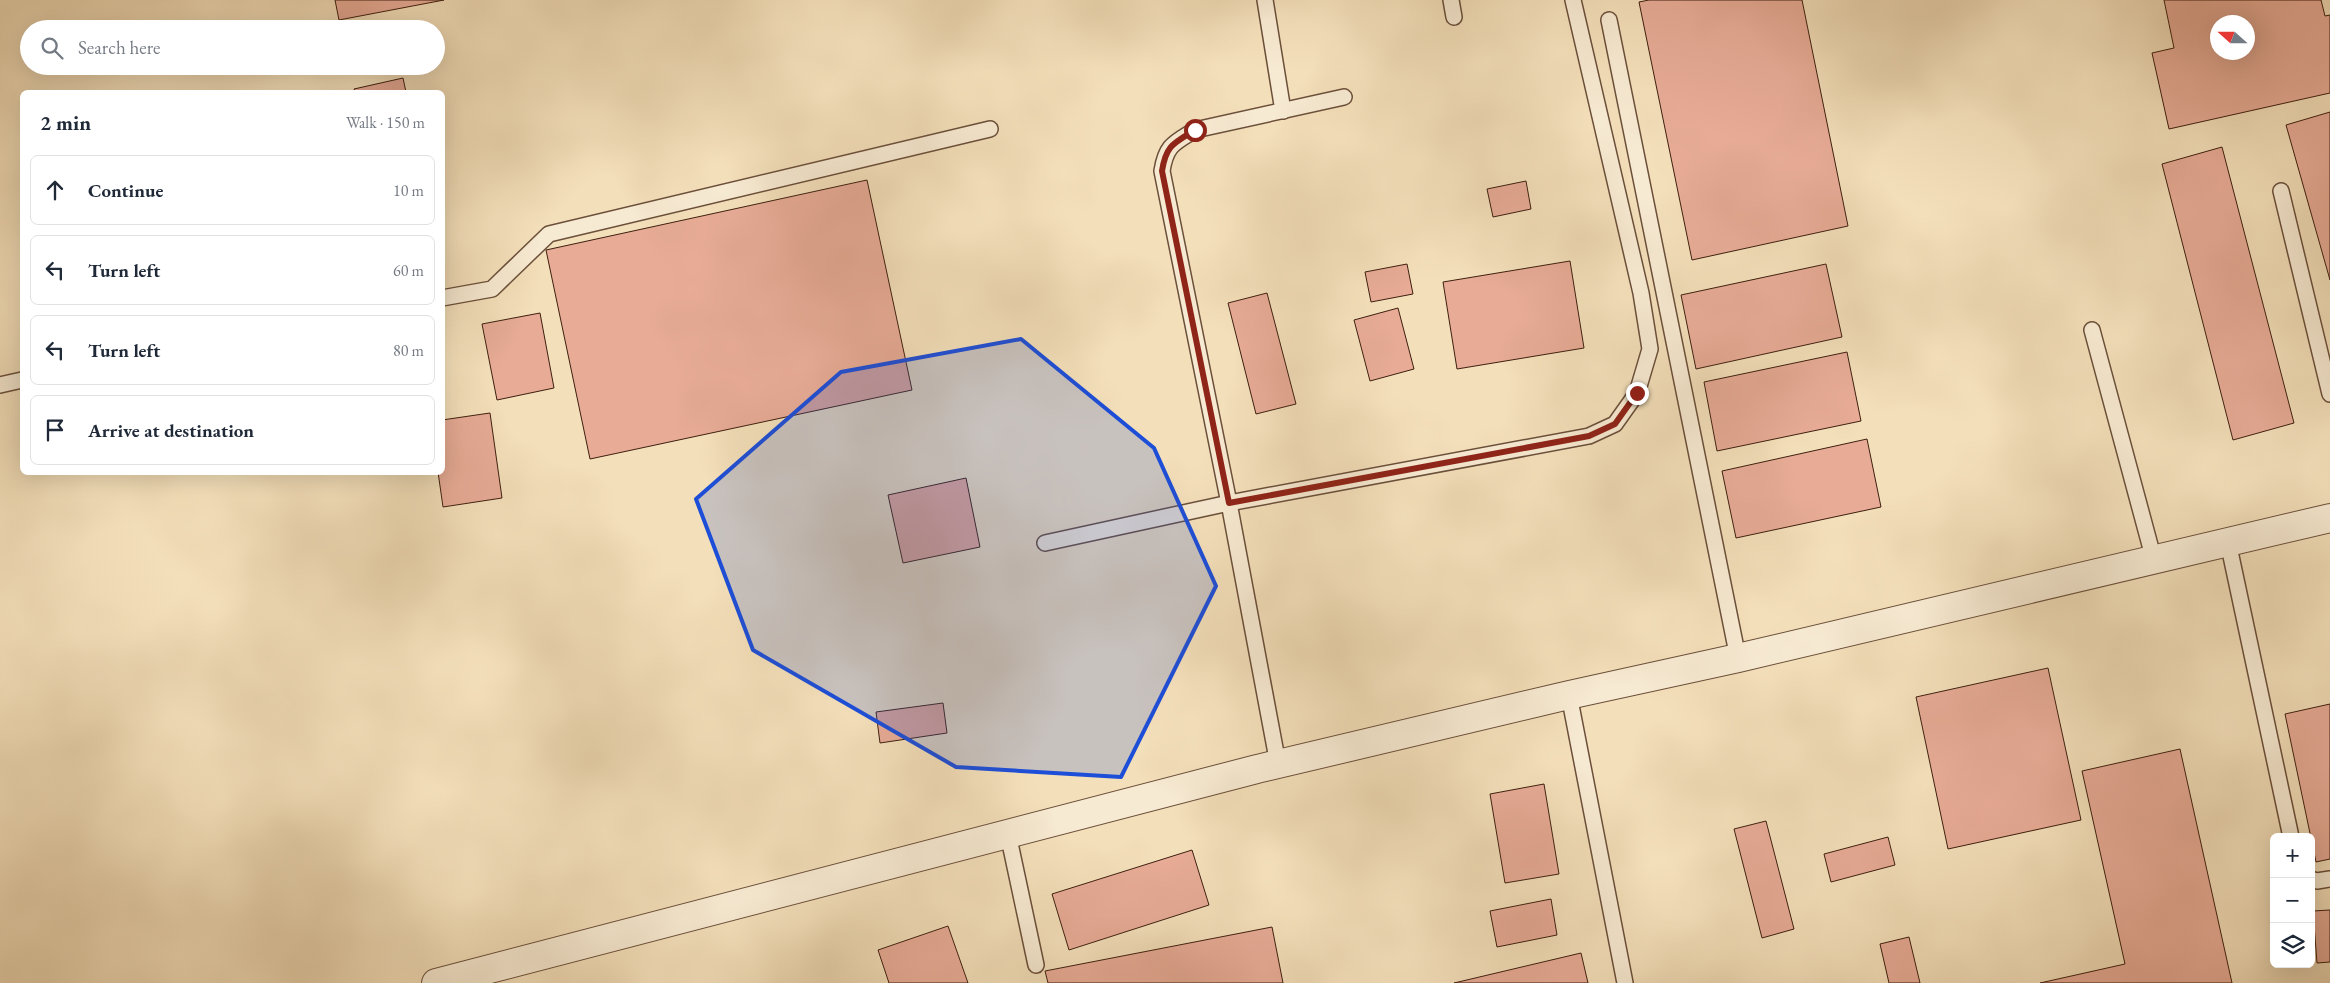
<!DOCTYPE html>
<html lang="en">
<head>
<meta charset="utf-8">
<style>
  body { margin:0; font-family:"EB Garamond",serif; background:#f2f2f3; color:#1f2937 }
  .controls { position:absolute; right:15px; bottom:15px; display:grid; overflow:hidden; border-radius:8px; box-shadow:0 5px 20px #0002 }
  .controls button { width:45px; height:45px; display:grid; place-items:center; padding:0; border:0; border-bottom:1px solid #e0e1e3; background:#fff; color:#1f2937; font:25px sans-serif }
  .compass { position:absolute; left:2210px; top:15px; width:45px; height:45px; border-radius:50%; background:#fff; box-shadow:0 5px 20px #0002; rotate:291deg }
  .stop { position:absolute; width:15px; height:15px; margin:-11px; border:4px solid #8f2418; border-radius:50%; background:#fff }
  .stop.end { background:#8f2418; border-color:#fff; box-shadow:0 1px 5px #0008 }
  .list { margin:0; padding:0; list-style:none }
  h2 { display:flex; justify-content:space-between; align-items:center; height:65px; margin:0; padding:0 20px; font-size:21px }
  h2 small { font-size:16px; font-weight:400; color:#747a83 }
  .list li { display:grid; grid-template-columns:32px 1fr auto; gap:15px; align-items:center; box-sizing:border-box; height:70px; margin:0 10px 10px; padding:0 10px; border:1px solid #e0e1e3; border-radius:8px }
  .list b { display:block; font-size:19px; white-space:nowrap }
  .list em { font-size:16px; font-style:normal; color:#747a83 }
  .icon { flex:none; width:28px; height:28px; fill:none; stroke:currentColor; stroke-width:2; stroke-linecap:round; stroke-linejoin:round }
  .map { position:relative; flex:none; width:2330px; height:983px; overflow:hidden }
  .search { position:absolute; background:#fff; box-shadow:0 5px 20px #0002; left:20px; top:20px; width:425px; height:55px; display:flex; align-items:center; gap:12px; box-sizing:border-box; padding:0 18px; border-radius:28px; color:#747a83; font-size:19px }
  .panel { position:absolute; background:#fff; box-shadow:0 5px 20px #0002; left:20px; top:90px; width:425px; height:385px; border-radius:8px }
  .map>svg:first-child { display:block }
</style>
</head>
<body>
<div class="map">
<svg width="2330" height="983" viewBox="0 0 2330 983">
  <rect width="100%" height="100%" fill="#f3dfba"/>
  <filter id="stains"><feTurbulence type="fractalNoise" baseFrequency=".004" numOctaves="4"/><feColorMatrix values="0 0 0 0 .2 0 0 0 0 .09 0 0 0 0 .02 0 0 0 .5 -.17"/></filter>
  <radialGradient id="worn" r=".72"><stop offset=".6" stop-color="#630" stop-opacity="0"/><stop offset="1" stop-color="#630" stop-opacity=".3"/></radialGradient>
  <g fill="#e7ab96" stroke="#3e1f0f" fill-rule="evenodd">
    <polygon points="335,0 444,0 339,20"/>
    <polygon points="1649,0 1802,0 1848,226 1692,260 1639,2"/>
    <path d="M2164,0H2321L2325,16L2330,15V93L2169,129L2152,53L2174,48ZM2218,22H2248V52H2218Z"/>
    <polygon points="403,78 406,92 355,92 354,89"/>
    <polygon points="2330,112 2330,280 2286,125"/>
    <polygon points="2222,147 2294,423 2233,440 2162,164"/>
    <polygon points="867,180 912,390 590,459 546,250"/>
    <polygon points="1526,181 1531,209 1493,217 1487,189"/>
    <polygon points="1570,261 1584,348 1457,369 1443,282"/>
    <polygon points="1407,264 1413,294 1371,302 1365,272"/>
    <polygon points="1826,264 1842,337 1696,369 1681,295"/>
    <polygon points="1267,293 1296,404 1256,414 1228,303"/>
    <polygon points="1398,308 1414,369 1370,381 1354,320"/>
    <polygon points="540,313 554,388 497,400 482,324"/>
    <polygon points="1847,352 1861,421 1717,451 1704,382"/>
    <polygon points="490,413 502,498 443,507 438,472 442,472 442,420"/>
    <polygon points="1867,439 1881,507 1736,538 1722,471"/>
    <polygon points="966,478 980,547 903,563 888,495"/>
    <polygon points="2048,668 2081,820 1948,849 1916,697"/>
    <polygon points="943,703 947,733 880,743 876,712"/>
    <polygon points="2330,704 2330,859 2316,862 2285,714"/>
    <polygon points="2180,749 2232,983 2040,983 2125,964 2082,771"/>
    <polygon points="1544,784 1559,874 1505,883 1490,794"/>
    <polygon points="1766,821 1794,929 1762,938 1734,829"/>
    <polygon points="1888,837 1895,865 1831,882 1824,854"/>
    <polygon points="1192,850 1209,905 1069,950 1052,894"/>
    <polygon points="1551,899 1557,935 1497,947 1490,911"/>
    <polygon points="2330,910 2330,962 2317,963 2313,911"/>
    <polygon points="948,926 968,983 889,983 878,950"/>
    <polygon points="1272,927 1283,983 1048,983 1045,971"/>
    <polygon points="1909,937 1920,983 1889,983 1880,944"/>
    <polygon points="1581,953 1588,983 1454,983"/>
  </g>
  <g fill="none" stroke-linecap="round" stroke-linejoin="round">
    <defs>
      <g id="lane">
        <polyline points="1265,0 1283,111"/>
        <polyline points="1451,0 1454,17"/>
        <polyline points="1609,20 1738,658"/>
        <polyline points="2281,191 2330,394"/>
        <polyline points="442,298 492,289 549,234 990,129"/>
        <polyline points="2092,330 2154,560"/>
        <polyline points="0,385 22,380"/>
        <polyline points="2228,542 2291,837"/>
        <polyline points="1045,543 1229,503 1589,436 1615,424 1637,393 1650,349 1641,293 1573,0"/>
        <polyline points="1569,695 1625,983"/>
        <path d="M1278,764L1229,503L1162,171C1166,145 1174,143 1195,130L1344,97"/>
        <polyline points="1008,834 1036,965"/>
        <polyline points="2311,879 2317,881 2330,879"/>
      </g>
      <polyline id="street" points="436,983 1257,769 1569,695 1738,658 2330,518"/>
    </defs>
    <use href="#lane" stroke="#6b4f3a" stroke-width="18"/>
    <use href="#street" stroke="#6b4f3a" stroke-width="30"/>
    <use href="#lane" stroke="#f7ead2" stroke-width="15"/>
    <use href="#street" stroke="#f7ead2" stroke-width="28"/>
  </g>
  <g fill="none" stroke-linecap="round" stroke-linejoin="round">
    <path stroke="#8f2418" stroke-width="6" d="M1195,130C1174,143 1166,145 1162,171L1229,503L1589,436L1615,424L1637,393"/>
  </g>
  <path fill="#1d4ed8" fill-opacity="0.2" stroke="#1d4ed8" stroke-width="4" stroke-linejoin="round" d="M1021,339L1154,448L1216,586L1121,777L956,767L753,650L696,499L841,372Z"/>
  <rect width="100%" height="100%" filter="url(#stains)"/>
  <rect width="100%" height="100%" fill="url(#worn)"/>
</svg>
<div class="controls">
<button>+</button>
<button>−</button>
<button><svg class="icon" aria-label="layers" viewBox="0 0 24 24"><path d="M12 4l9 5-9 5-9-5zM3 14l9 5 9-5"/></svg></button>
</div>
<svg class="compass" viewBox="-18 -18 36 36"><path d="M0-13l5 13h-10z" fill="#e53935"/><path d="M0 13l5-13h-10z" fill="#747a83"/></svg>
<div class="stop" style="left:1195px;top:130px"></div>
<div class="stop end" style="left:1637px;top:393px"></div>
<div class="search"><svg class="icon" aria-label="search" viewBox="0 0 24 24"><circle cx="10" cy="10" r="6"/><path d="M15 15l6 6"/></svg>Search here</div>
<section class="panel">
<h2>2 min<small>Walk · 150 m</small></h2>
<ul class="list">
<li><svg class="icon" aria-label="ahead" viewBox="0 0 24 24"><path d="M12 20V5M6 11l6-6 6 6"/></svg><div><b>Continue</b></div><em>10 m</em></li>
<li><svg class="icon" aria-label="left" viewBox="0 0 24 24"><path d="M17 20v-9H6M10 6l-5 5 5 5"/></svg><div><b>Turn left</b></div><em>60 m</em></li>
<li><svg class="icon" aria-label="left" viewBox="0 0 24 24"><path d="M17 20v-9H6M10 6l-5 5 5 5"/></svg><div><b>Turn left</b></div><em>80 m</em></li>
<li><svg class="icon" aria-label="arrive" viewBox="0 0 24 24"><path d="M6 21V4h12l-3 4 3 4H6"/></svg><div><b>Arrive at destination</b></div></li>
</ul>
</section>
</div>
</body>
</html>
